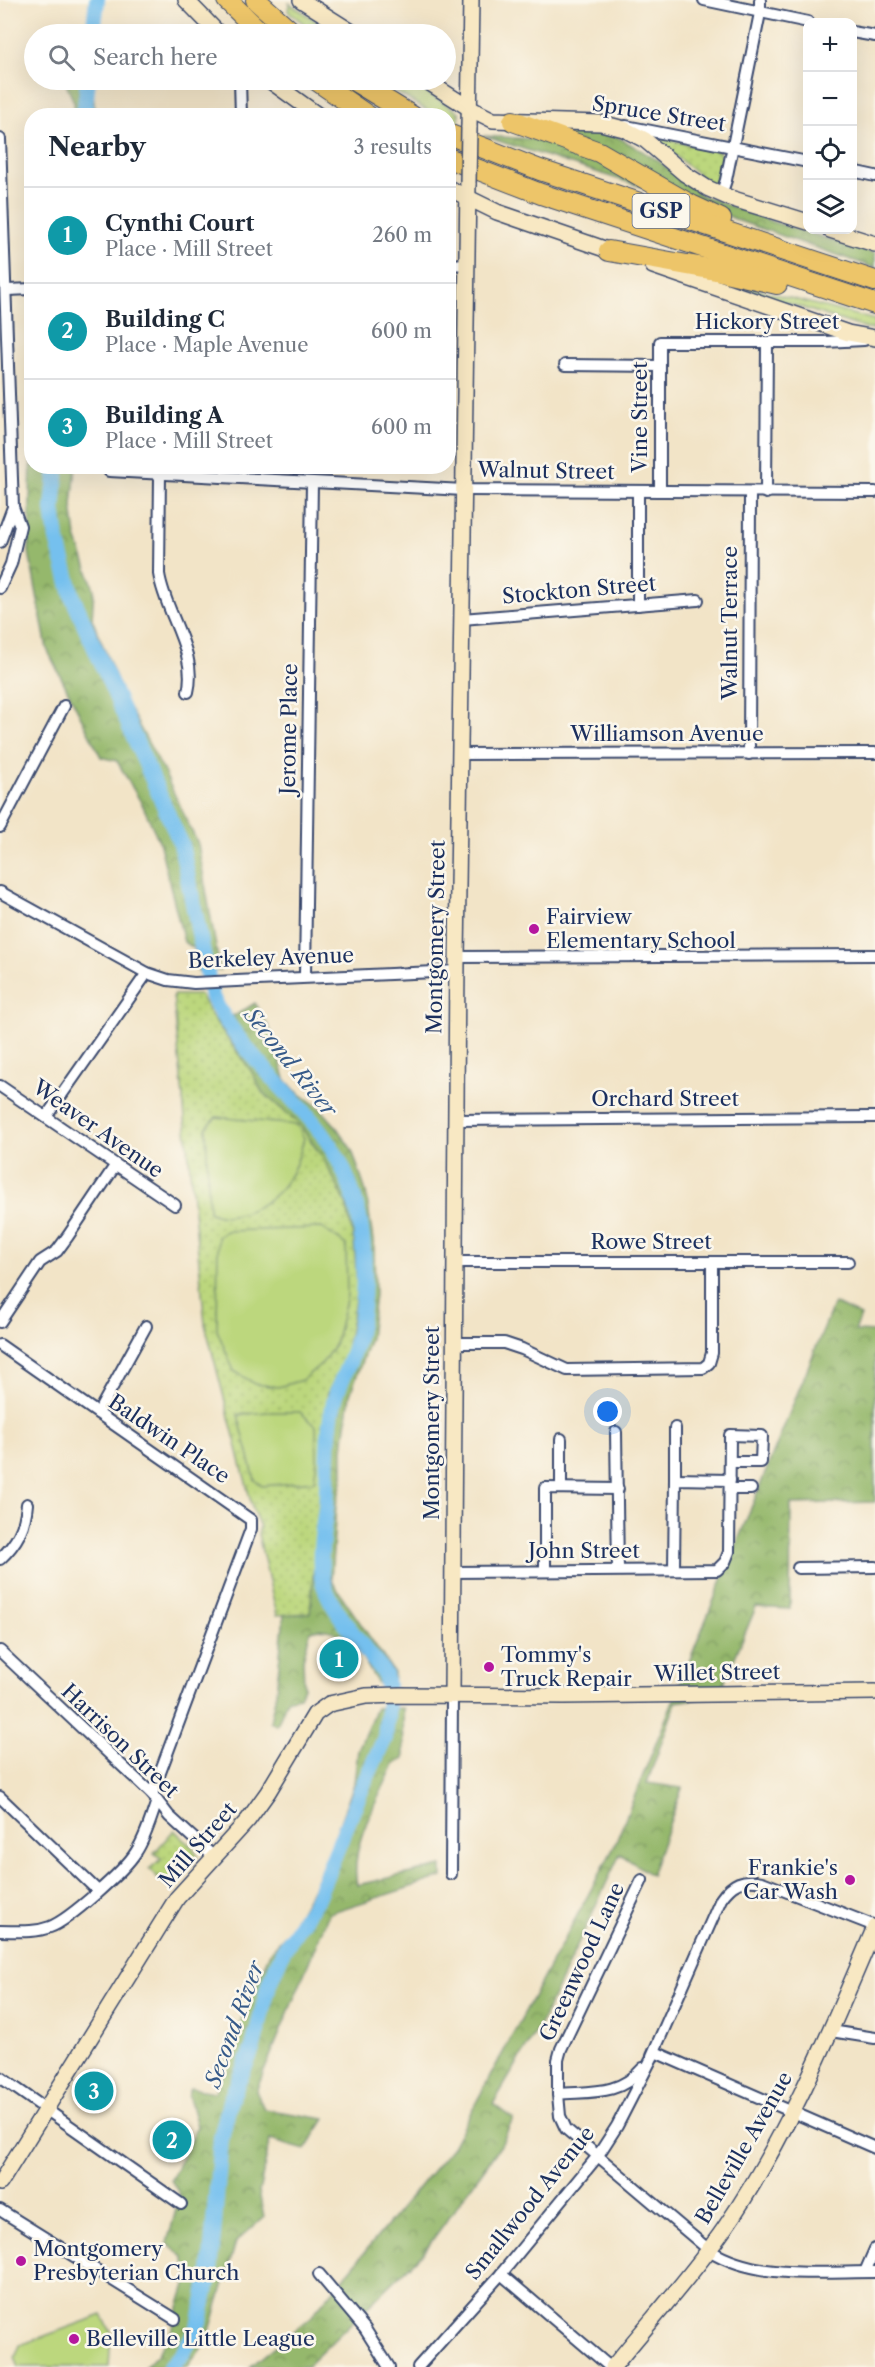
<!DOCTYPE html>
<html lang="en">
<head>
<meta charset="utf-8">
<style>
  body { margin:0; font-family:"Libre Caslon Text",serif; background:#f2f2f3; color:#1f2937 }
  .controls { position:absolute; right:18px; top:18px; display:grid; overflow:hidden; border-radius:12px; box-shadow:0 6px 24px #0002 }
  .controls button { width:54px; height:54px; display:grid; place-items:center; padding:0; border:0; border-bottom:2px solid #e0e1e3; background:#fff; color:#1f2937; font:30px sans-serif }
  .you { position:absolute; left:608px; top:1412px; width:21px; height:21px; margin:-15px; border:4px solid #fff; border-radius:50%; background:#1a73e8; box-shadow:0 0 0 9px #1a73e833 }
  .badge { display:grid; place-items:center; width:39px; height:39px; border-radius:50%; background:#2563eb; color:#fff; font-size:20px; font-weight:700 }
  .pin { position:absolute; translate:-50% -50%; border:3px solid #fff; box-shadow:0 2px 6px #0006 }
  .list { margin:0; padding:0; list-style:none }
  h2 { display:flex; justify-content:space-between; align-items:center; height:78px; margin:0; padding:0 24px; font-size:26px }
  h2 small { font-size:20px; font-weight:400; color:#747a83 }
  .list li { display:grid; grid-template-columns:39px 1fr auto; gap:18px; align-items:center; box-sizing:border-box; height:96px; padding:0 24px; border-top:2px solid #e0e1e3 }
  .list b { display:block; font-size:22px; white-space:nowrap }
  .list p { margin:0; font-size:20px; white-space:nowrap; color:#747a83 }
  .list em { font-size:20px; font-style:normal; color:#747a83 }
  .icon { flex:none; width:33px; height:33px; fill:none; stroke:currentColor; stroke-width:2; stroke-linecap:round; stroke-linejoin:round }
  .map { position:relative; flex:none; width:875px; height:2367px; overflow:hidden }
  .search { position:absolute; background:#fff; box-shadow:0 6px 24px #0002; left:24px; top:24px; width:432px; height:66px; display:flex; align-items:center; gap:15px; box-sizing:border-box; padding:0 21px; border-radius:33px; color:#747a83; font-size:22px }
  .panel { position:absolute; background:#fff; box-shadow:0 6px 24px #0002; left:24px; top:108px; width:432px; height:366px; border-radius:24px }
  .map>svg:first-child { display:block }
</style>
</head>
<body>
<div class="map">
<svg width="875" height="2367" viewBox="0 0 875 2367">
  <defs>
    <pattern id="grass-tufts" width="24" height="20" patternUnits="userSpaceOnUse" patternTransform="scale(1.5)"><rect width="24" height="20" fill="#bcd77d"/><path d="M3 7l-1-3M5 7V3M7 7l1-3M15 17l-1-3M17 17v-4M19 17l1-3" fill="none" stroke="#a1b96e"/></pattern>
    <pattern id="forest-crowns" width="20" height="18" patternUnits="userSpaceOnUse" patternTransform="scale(1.5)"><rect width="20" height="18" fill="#95b86c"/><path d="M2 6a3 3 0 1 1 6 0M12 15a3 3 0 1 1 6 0" fill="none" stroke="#79965c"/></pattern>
    <pattern id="park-dots" width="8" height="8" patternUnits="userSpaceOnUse" patternTransform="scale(1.5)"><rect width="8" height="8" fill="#bcd77d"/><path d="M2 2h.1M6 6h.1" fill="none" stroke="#a1b96e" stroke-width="1.8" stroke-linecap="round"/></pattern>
  </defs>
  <rect width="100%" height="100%" fill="#fbf7ec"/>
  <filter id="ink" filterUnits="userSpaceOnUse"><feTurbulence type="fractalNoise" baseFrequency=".0167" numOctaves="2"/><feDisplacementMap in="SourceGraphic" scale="12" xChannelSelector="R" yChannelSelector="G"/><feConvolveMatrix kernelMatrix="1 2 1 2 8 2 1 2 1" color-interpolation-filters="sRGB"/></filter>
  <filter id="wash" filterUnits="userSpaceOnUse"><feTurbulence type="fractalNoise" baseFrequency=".008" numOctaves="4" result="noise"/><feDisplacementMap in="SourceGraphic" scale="24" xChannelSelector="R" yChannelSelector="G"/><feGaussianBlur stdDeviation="1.35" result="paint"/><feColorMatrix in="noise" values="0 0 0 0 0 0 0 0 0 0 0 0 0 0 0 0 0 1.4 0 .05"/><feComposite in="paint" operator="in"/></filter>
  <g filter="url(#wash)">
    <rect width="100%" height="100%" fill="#f2e4c7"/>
    <g fill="url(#grass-tufts)" stroke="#6c836e" stroke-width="1.5">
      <polygon points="289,3 336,34 317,34 288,11"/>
      <polygon points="376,80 405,80 459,112 458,130 449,124 448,116 435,115"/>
      <polygon points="706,276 875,320 875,329 867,329"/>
    </g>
    <g fill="url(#forest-crowns)" stroke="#587465" stroke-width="1.5">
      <polygon points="64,80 92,80 95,115 75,115 74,102"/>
      <polygon points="553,131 616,136 656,159 701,195 773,222 875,253 875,268 742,222 692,200"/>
      <polygon points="483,136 534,139 584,151 643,187"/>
      <polygon points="31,455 32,466 76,467 72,505 76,537 94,589 92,619 126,702 163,770 198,844 220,970 198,971 194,948 184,942 159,841 142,804 117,761 101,757 47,649 29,552"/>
      <path d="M255,1003L273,1035L285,1079L295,1090L321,1109L335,1125L352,1150L366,1192L374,1248L375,1294L370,1338L350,1395L343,1449V1477L336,1505L331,1580L394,1673L393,1684L379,1685C370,1672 361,1652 350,1641C341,1633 320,1625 310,1632L303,1659L304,1687L300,1696L287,1700L277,1725L270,1722L276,1693L284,1615L310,1613L328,1392L345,1358L357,1288L354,1241L346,1203L300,1125L262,1092L251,1071L213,1018L236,1015Z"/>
      <polygon points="834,1303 861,1316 855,1331 875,1332 875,1502 791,1504 790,1609 756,1607 719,1695 676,1702 647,1783 682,1788 651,1875 620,1854 540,2025 493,2104 513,2119 501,2145 423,2253 306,2367 250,2367 310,2318 452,2147 614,1847"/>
      <path d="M376,1708H403L404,1759L394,1764C378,1801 349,1844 357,1885L442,1866V1877L329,1913L256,2091L264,2109L325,2119L305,2150L270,2140L259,2192L264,2217L236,2242L207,2341L187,2367H145L157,2355L173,2327L189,2275L183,2257L167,2243L180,2195L171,2180L197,2126L188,2094L190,2088L215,2092L242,2018L271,1950L288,1932L313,1888L330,1849L354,1784L358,1750Z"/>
    </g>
    <g fill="url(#park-dots)" stroke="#6c836e" stroke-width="1.5">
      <polygon points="656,137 719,151 722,157 715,184 710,184 655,139"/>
      <polygon points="173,995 200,995 213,1018 251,1071 262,1092 300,1125 324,1160 346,1203 354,1241 357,1288 345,1358 328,1392 310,1613 277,1615 258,1534 260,1527 253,1510 205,1324"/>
      <polygon points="174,1830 193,1848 198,1857 170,1889 149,1869 162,1859 154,1853"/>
    </g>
    <g fill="#bcd77d" stroke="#6c836e" stroke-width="1.5">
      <path d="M216,1117L297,1125L304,1138C296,1173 281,1200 245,1212C232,1216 221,1218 209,1211L206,1128Z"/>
      <polygon points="322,1228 346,1245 347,1296 335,1344 323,1362 302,1380 278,1387 255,1384 234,1371 217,1330 218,1237 226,1231"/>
      <polygon points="267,1412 300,1412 316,1426 317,1459 314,1481 262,1486 255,1480 238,1415"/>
      <polygon points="102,2315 111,2332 109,2367 19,2367 15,2358 20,2345"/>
    </g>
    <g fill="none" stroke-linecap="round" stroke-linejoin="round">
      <g stroke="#74c0ee" stroke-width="16">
        <polyline points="93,34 97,0"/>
        <polyline points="84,116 88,80"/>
        <path d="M57,466L53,509L57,539L73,598L181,844L212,997C238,1048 282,1084 317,1127C338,1152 352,1186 359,1217C367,1259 366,1317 351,1357C347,1370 340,1382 336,1395C325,1431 329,1471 326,1508C323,1530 317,1564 324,1585C333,1613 367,1650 385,1675L387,1685"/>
        <polyline points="170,2367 183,2353 200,2322 210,2272 221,2138 230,2101 253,2047 269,1984 283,1951 316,1900 328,1871 364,1783 385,1738 388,1706"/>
      </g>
    </g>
  </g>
  <g filter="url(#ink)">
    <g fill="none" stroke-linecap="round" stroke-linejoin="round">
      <defs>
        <g id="street">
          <polyline points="704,0 808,22"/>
          <polyline points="852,32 875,36"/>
          <polyline points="240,80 241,116"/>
          <polyline points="626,126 808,162"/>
          <polyline points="0,139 13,507 20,526 11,564 0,588"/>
          <polyline points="852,171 875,176"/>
          <polyline points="721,195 726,180 760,13 760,0"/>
          <polyline points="448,265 467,264"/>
          <polyline points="7,290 32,289"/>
          <polyline points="565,365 660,366"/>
          <polyline points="109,471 464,490 875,492"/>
          <path d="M160,474L159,574C165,613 198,652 188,692"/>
          <polyline points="638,491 638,605"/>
          <polyline points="660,491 660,342 825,342 864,340"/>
          <polyline points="766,493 767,342"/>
          <polyline points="0,542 13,507"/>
          <polyline points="462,619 698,600"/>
          <polyline points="460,754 875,753"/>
          <polyline points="749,754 750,493"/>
          <polyline points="0,827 64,706"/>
          <polyline points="0,892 147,973 168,980 194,983 457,971"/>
          <polyline points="457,957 875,955"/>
          <polyline points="305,976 312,482"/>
          <polyline points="0,1086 175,1205"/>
          <polyline points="46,1117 147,973"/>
          <polyline points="455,1120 875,1117"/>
          <polyline points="454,1262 848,1262"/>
          <polyline points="0,1322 40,1262 57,1251 68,1236 115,1166"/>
          <polyline points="454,1343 504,1343 522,1349 567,1370 703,1368 709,1363 712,1353 712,1262"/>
          <polyline points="0,1345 251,1520 251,1529 152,1794"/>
          <polyline points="98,1413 146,1326"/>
          <polyline points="675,1428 675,1479"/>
          <polyline points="616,1432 618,1570"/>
          <polyline points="561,1488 561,1439"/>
          <polyline points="730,1489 751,1489"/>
          <path d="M0,1559C17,1543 25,1528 27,1504"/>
          <polyline points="798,1568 875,1567"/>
          <polyline points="545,1570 545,1488 618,1489"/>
          <polyline points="674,1570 675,1479 730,1480"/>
          <polyline points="452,1572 717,1570 725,1562 729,1552 730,1435 762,1436 761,1462 730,1462"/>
          <polyline points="0,1651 152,1794 169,1816 214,1857"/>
          <polyline points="0,1797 98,1891"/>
          <polyline points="451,1874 452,1695"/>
          <path d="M642,1880L561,2049L558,2060V2094L560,2116L566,2129L709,2250C757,2280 820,2272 875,2272"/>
          <path d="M0,1931C17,1931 34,1933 50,1927C69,1920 125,1870 136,1852C146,1837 151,1818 157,1801"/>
          <polyline points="831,2031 875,2038"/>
          <path d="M652,2056L721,1899C732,1883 743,1878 762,1882L875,1926"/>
          <polyline points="0,2077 181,2204"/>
          <path d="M558,2094C591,2091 619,2096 643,2068"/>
          <polyline points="0,2210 175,2319"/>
          <polyline points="865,2272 875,2249"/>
          <polyline points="319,2274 365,2329 389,2367"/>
          <polyline points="501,2274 610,2367"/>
          <polyline points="418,2367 501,2274 597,2157 617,2126 655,2052 875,2148"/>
        </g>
        <g id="secondary">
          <polyline points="186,0 219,34"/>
          <polyline points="301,0 355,34"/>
          <polyline points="269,80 319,116"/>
          <polyline points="425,80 469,108 493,120 601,123 624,129 645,140 685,174 707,188 730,198 808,222"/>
          <polyline points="469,128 471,0"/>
          <polyline points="448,188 497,212 619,254"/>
          <polyline points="830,230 875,244"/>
          <polyline points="653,266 848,333 875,338"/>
          <polyline points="452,1695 457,957 468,183"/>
          <polyline points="0,2183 177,1898 248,1820 268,1792 315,1714 329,1704 366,1696 400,1695 564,1696 875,1692"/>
          <path d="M613,2367C650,2321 691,2277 724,2229C788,2136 831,2030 875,1927"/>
        </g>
        <g id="highway">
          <polyline points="227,0 262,34"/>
          <polyline points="256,0 294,34"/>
          <polyline points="316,80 368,116"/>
          <polyline points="353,80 412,116"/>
          <polyline points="513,121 599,152 691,205 721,219"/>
          <polyline points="448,134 540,170 875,281"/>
          <polyline points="448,158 541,194 875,304"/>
          <polyline points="609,251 721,271 777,284"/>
        </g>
      </defs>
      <use href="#street" stroke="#3b4a6e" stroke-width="14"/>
      <use href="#secondary" stroke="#3b4a6e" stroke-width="18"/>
      <use href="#highway" stroke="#3b4a6e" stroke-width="22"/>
      <use href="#street" stroke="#fff" stroke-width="10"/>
      <use href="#secondary" stroke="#f8e8c3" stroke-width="15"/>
      <use href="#highway" stroke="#edc569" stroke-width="20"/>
      <defs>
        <polyline id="secondary-bridge" points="468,183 469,128"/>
      </defs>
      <use href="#secondary-bridge" stroke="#3b4a6e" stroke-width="18" stroke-linecap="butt"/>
      <use href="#secondary-bridge" stroke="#f8e8c3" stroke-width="15"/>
    </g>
  </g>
  <g fill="#b5179e" stroke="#fbf7ec" stroke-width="2">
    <circle cx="534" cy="929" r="6"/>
    <circle cx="489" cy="1667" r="6"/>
    <circle cx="850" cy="1880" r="6"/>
    <circle cx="21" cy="2261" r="6"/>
    <circle cx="74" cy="2339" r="6"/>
  </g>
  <g text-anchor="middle" stroke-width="5" stroke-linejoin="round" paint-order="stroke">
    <rect fill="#fbf7ec" stroke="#5e6b89" stroke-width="1.5" x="632.5" y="194" width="57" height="34" rx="4.5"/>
    <g font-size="20" font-weight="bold" fill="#1b2f5e">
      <text x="661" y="218">GSP</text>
    </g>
    <g font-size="21" fill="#1b2f5e" stroke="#fbf7ec">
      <text transform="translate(659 114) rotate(9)" y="7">Spruce Street</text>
      <text x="767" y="329">Hickory Street</text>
      <text transform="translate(640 417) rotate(-90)" y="7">Vine Street</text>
      <text transform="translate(546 471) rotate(1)" y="7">Walnut Street</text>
      <text transform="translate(579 590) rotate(-5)" y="7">Stockton Street</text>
      <text transform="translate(730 623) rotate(-90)" y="7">Walnut Terrace</text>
      <text transform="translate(289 729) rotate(-89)" y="7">Jerome Place</text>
      <text x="667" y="741">Williamson Avenue</text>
      <text transform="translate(436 937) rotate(-89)" y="7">Montgomery Street</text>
      <text transform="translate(271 958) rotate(-2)" y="7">Berkeley Avenue</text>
      <text x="665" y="1106">Orchard Street</text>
      <text transform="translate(98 1129) rotate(35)" y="7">Weaver Avenue</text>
      <text x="651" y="1249">Rowe Street</text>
      <text transform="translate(432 1423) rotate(-90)" y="7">Montgomery Street</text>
      <text transform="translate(169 1439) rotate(34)" y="7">Baldwin Place</text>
      <text x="584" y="1558">John Street</text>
      <text transform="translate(717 1673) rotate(-1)" y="7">Willet Street</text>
      <text transform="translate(120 1741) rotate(44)" y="7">Harrison Street</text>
      <text transform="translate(198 1845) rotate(-49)" y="7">Mill Street</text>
      <text transform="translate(582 1962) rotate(-65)" y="7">Greenwood Lane</text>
      <text transform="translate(744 2148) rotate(-60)" y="7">Belleville Avenue</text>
      <text transform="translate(530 2203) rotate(-51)" y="7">Smallwood Avenue</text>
    </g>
    <g font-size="21" fill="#1b2f5e" stroke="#fbf7ec" text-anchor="start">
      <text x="546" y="924">Fairview<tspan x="546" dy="24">Elementary School</tspan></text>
      <text x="501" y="1662">Tommy's<tspan x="501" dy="24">Truck Repair</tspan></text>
      <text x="838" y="1875" text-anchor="end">Frankie's<tspan x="838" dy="24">Car Wash</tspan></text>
      <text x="33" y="2256">Montgomery<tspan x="33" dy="24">Presbyterian Church</tspan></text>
      <text x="86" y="2346">Belleville Little League</text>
    </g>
    <g font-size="22" font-style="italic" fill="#365a89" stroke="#fbf7ec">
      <text transform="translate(291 1062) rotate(51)" y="8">Second River</text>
      <text transform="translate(234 2024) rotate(-70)" y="8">Second River</text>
    </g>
  </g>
</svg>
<div class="controls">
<button>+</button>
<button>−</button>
<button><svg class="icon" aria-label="locate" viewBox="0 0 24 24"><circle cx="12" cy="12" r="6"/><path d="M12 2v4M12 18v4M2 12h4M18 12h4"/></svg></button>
<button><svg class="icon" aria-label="layers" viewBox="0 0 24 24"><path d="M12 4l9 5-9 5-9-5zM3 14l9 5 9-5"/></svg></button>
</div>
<div class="you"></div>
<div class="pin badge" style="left:339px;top:1659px;background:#0f9aa8">1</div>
<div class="pin badge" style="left:172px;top:2140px;background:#0f9aa8">2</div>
<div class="pin badge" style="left:94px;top:2091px;background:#0f9aa8">3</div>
<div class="search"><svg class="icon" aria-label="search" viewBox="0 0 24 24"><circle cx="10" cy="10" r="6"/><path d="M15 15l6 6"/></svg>Search here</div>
<section class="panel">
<h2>Nearby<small>3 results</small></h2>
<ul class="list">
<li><span class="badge" style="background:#0f9aa8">1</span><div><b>Cynthi Court</b><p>Place · Mill Street</p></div><em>260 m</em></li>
<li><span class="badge" style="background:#0f9aa8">2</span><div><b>Building C</b><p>Place · Maple Avenue</p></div><em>600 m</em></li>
<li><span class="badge" style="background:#0f9aa8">3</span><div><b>Building A</b><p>Place · Mill Street</p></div><em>600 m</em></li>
</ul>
</section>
</div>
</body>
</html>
